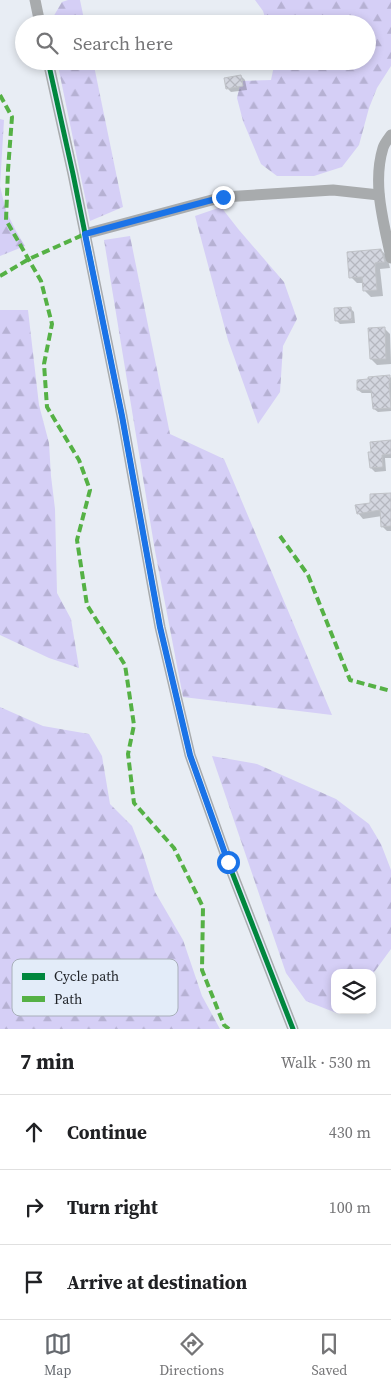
<!DOCTYPE html>
<html lang="en">
<head>
<meta charset="utf-8">
<style>
  body { margin:0; font-family:"Source Serif 4",serif; background:#f6f6f6; color:#202124 }
  .controls { position:absolute; right:15px; bottom:15px; display:grid; overflow:hidden; border-radius:10px; box-shadow:0 2px 8px #0003 }
  .controls button { width:45px; height:45px; display:grid; place-items:center; padding:0; border:0; border-bottom:1px solid #e0e0e0; background:#fff; color:#202124; font:25px sans-serif }
  .stop { position:absolute; width:15px; height:15px; margin:-11px; border:4px solid #1a73e8; border-radius:50%; background:#fff }
  .stop.end { background:#1a73e8; border-color:#fff; box-shadow:0 1px 5px #0008 }
  .list { margin:0; padding:0; list-style:none }
  h2 { display:flex; justify-content:space-between; align-items:center; height:65px; margin:0; padding:0 20px; font-size:21px }
  h2 small { font-size:16px; font-weight:400; color:#757577 }
  .list li { display:grid; grid-template-columns:32px 1fr auto; gap:15px; align-items:center; box-sizing:border-box; height:75px; padding:0 20px; border-top:1px solid #e0e0e0 }
  .list b { display:block; font-size:19px; white-space:nowrap }
  .list em { font-size:16px; font-style:normal; color:#757577 }
  .icon { flex:none; width:28px; height:28px; fill:none; stroke:currentColor; stroke-width:2; stroke-linecap:round; stroke-linejoin:round }
  .map { position:relative; flex:none; width:391px; height:1029px; overflow:hidden }
  .search { position:absolute; background:#fff; box-shadow:0 2px 8px #0003; left:15px; right:15px; top:15px; height:55px; display:flex; align-items:center; gap:12px; box-sizing:border-box; padding:0 18px; border-radius:28px; color:#757577; font-size:19px }
  .sheet { height:290px; background:#fff }
  nav { display:flex; justify-content:space-around; align-items:center; box-sizing:border-box; height:70px; border-top:1px solid #e0e0e0; background:#fff; font-size:14px; color:#757577 }
  nav a { display:grid; justify-items:center; gap:2px }
  nav .on { color:#65696f }
  .map>svg:first-child { display:block }
</style>
</head>
<body>
<div class="map">
<svg width="391" height="1029" viewBox="0 0 391 1029">
  <defs>
    <pattern id="forest-firs" width="22" height="20" patternUnits="userSpaceOnUse" patternTransform="scale(1.25)"><rect width="22" height="20" fill="#d5cff6"/><path d="M5 1l3.5 6h-7zM16 11l3.5 6h-7z" fill="#b6b1d3"/></pattern>
    <pattern id="building-cross-hatch" width="8" height="8" patternUnits="userSpaceOnUse" patternTransform="scale(1.25)"><rect width="8" height="8" fill="#d3d6df"/><path d="M0 0l8 8M0 8l8-8" fill="none" stroke="#b5b7bf"/></pattern>
  </defs>
  <rect width="100%" height="100%" fill="#e8edf4"/>
  <g fill="url(#forest-firs)">
    <polygon points="68,0 80,0 85,24 49,24 62,2"/>
    <polygon points="255,0 391,0 391,66 377,88 369,108 359,145 342,167 314,176 277,176 261,164 243,121 237,98 241,81 271,80 275,61 367,61 367,24 267,24 263,11"/>
    <polygon points="57,61 93,61 123,207 90,221"/>
    <polygon points="0,119 4,120 0,186 6,211 16,231 25,246 0,256"/>
    <polygon points="221,207 239,230 284,282 297,319 283,346 280,392 258,424 228,340 195,216"/>
    <polygon points="130,236 170,434 224,459 332,715 183,697 155,551 104,240"/>
    <polygon points="0,310 28,310 39,405 49,443 51,476 55,509 57,593 71,619 79,668 49,658 0,635"/>
    <polygon points="0,707 43,726 89,734 102,756 110,804 132,826 143,854 155,892 183,940 202,996 220,1029 0,1029"/>
    <polygon points="212,756 257,764 336,799 369,824 381,844 391,870 391,949 372,975 372,973 335,973 335,1010 343,1010 339,1014 306,1001 286,973"/>
  </g>
  <g fill="#0003">
    <polygon points="241,76 245,80 247,90 231,92 227,88"/>
    <polygon points="381,250 387,256 390,268 380,269 383,296 371,297 365,291 364,283 357,283 351,277"/>
    <polygon points="350,308 354,312 355,323 340,324 336,320"/>
    <polygon points="384,328 390,334 391,364 377,365 371,359"/>
    <polygon points="389,376 391,378 391,411 378,412 374,409 373,393 362,393 358,390 369,380"/>
    <polygon points="391,441 391,458 385,458 386,471 375,472 371,468 373,453"/>
    <polygon points="391,494 391,531 387,531 382,526 382,516 363,519 358,513 372,504"/>
  </g>
  <g fill="url(#building-cross-hatch)" stroke="#c0c3c8">
    <polygon points="241,75 243,86 226,89 224,78"/>
    <polygon points="381,249 385,262 375,263 377,290 363,291 362,277 349,278 347,252"/>
    <polygon points="351,307 352,320 335,321 334,308"/>
    <polygon points="385,327 386,359 370,359 368,328"/>
    <polygon points="390,375 390,383 389,383 391,408 373,409 371,390 357,390 357,380 368,379 368,377"/>
    <polygon points="391,440 391,454 382,455 383,467 370,468 368,452 371,452 370,442"/>
    <polygon points="391,493 391,526 381,527 380,510 357,514 355,505 370,503 370,494"/>
  </g>
  <g fill="none" stroke-linecap="round" stroke-linejoin="round">
    <g stroke="#a8abad" stroke-width="11">
      <polyline points="35,0 40,24"/>
      <polyline points="48,61 73,174 122,416 160,627 190,755 228,862 293,1029"/>
      <path d="M391,135C388,139 384,144 383,148C372,184 384,223 391,258"/>
      <polyline points="85,234 223,197 333,190 379,195"/>
    </g>
    <g stroke="#55b145" stroke-width="4" stroke-dasharray="8 4" stroke-linecap="butt">
      <polyline points="0,95 12,117 8,170 6,220 41,281 52,324 44,364 47,407 79,460 90,490 77,540 87,605 125,665 134,725 128,754 134,803 174,848 203,907 202,970 224,1025 229,1029"/>
      <polyline points="0,276 29,259 85,234"/>
      <polyline points="280,536 308,575 350,680 391,691"/>
    </g>
    <defs>
      <polyline id="cycleway" points="48,61 73,174 122,416 160,627 190,755 228,862 293,1029"/>
    </defs>
    <use href="#cycleway" stroke="#e3ecf9" stroke-width="8"/>
    <use href="#cycleway" stroke="#00873e" stroke-width="5"/>
  </g>
  <g fill="none" stroke-linecap="round" stroke-linejoin="round">
    <polyline stroke="#1a73e8" stroke-width="6" points="223,197 85,234 122,416 160,627 190,755 228,862"/>
  </g>
  <rect x="12" y="959" width="166" height="57" rx="8" fill="#e3ecf9" stroke="#a8afba" stroke-width="1"/>
  <rect x="22" y="973" width="23" height="7" fill="#00873e"/>
  <rect x="22" y="996" width="23" height="6" fill="#55b145"/>
  <g font-size="14" fill="#1f2227">
    <text x="54" y="981">Cycle path</text>
    <text x="54" y="1004">Path</text>
  </g>
</svg>
<div class="controls">
<button><svg class="icon" aria-label="layers" viewBox="0 0 24 24"><path d="M12 4l9 5-9 5-9-5zM3 14l9 5 9-5"/></svg></button>
</div>
<div class="stop" style="left:228px;top:862px"></div>
<div class="stop end" style="left:223px;top:197px"></div>
<div class="search"><svg class="icon" aria-label="search" viewBox="0 0 24 24"><circle cx="10" cy="10" r="6"/><path d="M15 15l6 6"/></svg>Search here</div>
</div>
<section class="sheet">
<h2>7 min<small>Walk · 530 m</small></h2>
<ul class="list">
<li><svg class="icon" aria-label="ahead" viewBox="0 0 24 24"><path d="M12 20V5M6 11l6-6 6 6"/></svg><div><b>Continue</b></div><em>430 m</em></li>
<li><svg class="icon" aria-label="right" viewBox="0 0 24 24"><path d="M7 20v-9h11M14 6l5 5-5 5"/></svg><div><b>Turn right</b></div><em>100 m</em></li>
<li><svg class="icon" aria-label="arrive" viewBox="0 0 24 24"><path d="M6 21V4h12l-3 4 3 4H6"/></svg><div><b>Arrive at destination</b></div></li>
</ul>
</section>
<nav>
<a class="on"><svg class="icon" aria-label="map" viewBox="0 0 24 24"><path d="M3 6l6-2 6 2 6-2v14l-6 2-6-2-6 2zM9 4v14M15 6v14"/></svg>Map</a>
<a><svg class="icon" aria-label="directions" viewBox="0 0 24 24"><path d="M12 3l9 9-9 9-9-9zM9 14v-3h6M13 9l2 2-2 2"/></svg>Directions</a>
<a><svg class="icon" aria-label="saved" viewBox="0 0 24 24"><path d="M7 4h10v16l-5-4-5 4z"/></svg>Saved</a>
</nav>
</body>
</html>
